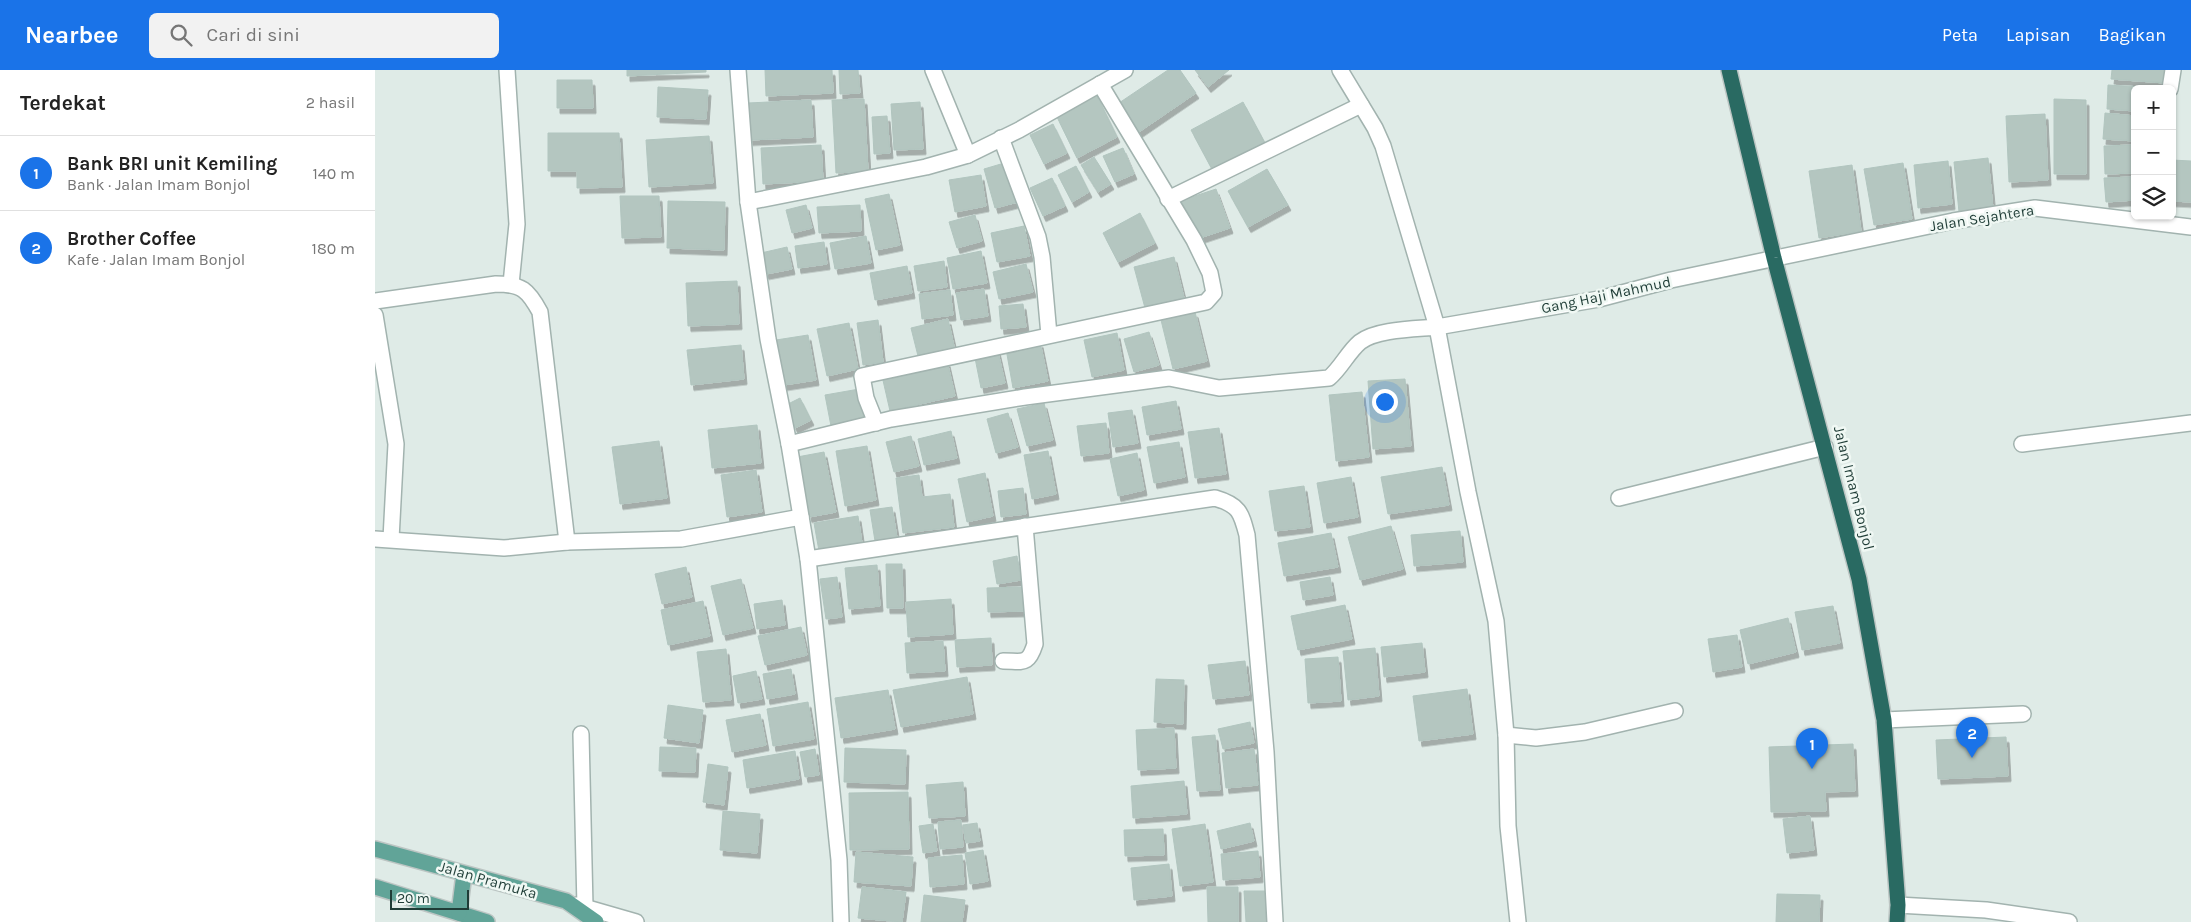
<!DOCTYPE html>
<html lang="id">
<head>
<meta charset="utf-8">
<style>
  body { margin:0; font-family:Karla,sans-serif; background:#f2f2f2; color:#222 }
  .controls { position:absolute; right:15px; top:15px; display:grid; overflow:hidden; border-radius:8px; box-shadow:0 1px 4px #0004 }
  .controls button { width:45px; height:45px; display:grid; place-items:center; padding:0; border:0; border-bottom:1px solid #e0e0e0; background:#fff; color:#222; font:25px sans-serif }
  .scale { position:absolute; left:15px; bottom:12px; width:79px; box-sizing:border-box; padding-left:5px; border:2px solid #1f3d37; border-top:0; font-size:14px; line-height:18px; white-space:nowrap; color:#1f3d37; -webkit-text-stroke:4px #f0f8f4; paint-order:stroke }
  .you { position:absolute; left:1009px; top:331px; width:18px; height:18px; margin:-12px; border:4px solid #fff; border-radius:50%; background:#1a73e8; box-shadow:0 0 0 8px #1a73e833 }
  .badge { display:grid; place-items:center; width:32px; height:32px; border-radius:50%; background:#1a73e8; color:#fff; font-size:16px; font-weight:700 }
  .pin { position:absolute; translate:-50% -41px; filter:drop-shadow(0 1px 2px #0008) }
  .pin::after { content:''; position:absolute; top:26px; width:18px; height:15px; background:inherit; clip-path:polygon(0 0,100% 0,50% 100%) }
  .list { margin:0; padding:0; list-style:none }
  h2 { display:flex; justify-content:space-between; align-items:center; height:65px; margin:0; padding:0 20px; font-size:21px }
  h2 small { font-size:16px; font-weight:400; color:#767676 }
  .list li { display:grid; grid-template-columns:32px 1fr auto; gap:15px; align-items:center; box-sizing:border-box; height:75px; padding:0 20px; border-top:1px solid #e0e0e0 }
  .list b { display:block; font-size:19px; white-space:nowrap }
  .list p { margin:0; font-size:16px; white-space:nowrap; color:#767676 }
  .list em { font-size:16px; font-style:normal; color:#767676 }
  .icon { flex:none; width:28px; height:28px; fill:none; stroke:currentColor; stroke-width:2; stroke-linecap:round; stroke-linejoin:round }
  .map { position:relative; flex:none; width:1816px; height:852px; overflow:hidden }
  header { display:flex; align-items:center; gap:30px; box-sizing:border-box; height:70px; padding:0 25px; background:#1a73e8; color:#fff }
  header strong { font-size:24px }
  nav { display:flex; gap:28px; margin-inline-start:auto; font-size:18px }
  .search { width:350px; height:45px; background:#f2f2f2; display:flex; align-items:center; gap:12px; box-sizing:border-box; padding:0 18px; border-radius:8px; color:#767676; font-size:19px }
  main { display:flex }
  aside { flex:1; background:#fff }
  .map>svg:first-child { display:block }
</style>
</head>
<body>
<header>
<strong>Nearbee</strong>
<div class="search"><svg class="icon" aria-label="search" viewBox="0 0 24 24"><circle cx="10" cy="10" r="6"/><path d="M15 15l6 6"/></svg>Cari di sini</div>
<nav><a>Peta</a><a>Lapisan</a><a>Bagikan</a></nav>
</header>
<main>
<aside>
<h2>Terdekat<small>2 hasil</small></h2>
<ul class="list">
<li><span class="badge">1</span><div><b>Bank BRI unit Kemiling</b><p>Bank · Jalan Imam Bonjol</p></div><em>140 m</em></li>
<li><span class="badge">2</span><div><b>Brother Coffee</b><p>Kafe · Jalan Imam Bonjol</p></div><em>180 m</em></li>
</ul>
</aside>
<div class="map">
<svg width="1816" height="852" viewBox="0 0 1816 852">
  <defs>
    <filter id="shadow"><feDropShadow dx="3" dy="5.5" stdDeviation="0" flood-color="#0004"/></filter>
  </defs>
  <rect width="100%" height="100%" fill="#dfebe7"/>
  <g fill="#b4c6c0" stroke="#b1c5bf" filter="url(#shadow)">
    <polygon points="252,0 331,0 331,2 252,6"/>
    <polygon points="390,0 457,0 458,23 391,26"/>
    <polygon points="464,0 483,0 485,23 465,24"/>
    <polygon points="793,0 805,0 821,23 761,64 741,35"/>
    <polygon points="820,0 854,0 833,17"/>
    <polygon points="1737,0 1790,0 1790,13 1736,9"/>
    <polygon points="182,10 217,10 218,38 182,38"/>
    <polygon points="1733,15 1783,18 1783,19 1760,19 1760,41 1732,39"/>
    <polygon points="283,17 333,20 331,49 282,47"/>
    <polygon points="722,26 742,67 702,88 682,47"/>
    <polygon points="489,29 493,101 461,103 457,30"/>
    <polygon points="1679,29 1711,30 1711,104 1679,104"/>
    <polygon points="436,30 438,67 375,70 373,33"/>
    <polygon points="545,32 548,79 519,80 516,34"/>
    <polygon points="868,32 890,73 838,101 816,60"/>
    <polygon points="1730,43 1760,46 1760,71 1728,69"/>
    <polygon points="1670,44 1673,110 1634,112 1631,46"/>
    <polygon points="512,46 515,83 499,84 497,47"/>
    <polygon points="678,54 692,83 669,94 655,65"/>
    <polygon points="173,63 244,63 247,117 202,118 202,101 173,101"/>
    <polygon points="334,66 338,113 274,117 271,70"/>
    <polygon points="446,75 448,111 388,114 386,78"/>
    <polygon points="1760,75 1760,103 1730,104 1729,76"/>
    <polygon points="748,78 759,104 740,112 728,86"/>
    <polygon points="719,87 736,114 723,122 706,95"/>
    <polygon points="1613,88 1618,139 1584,142 1579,92"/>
    <polygon points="1797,90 1816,91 1816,132 1797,131"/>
    <polygon points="636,91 647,131 620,138 609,99"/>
    <polygon points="1573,91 1577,134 1543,138 1539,95"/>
    <polygon points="1528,93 1537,149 1499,155 1489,99"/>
    <polygon points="1477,95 1486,161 1444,168 1434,101"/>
    <polygon points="701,96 714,122 697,132 683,105"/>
    <polygon points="892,99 913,135 873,157 853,121"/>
    <polygon points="606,105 611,136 580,142 574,110"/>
    <polygon points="1760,107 1760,130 1731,132 1729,108"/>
    <polygon points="677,108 690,136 668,146 655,118"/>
    <polygon points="841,119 855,158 819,170 805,131"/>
    <polygon points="514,124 525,175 501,180 490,129"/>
    <polygon points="245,126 284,126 286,167 247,168"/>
    <polygon points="293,131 350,132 349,180 292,178"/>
    <polygon points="431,135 437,158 417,163 411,140"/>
    <polygon points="485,135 486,161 444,163 442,137"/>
    <polygon points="765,143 780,173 743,192 728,163"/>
    <polygon points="600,145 607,171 582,178 574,152"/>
    <polygon points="649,156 655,186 622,192 616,163"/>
    <polygon points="491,166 496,193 460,199 455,173"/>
    <polygon points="449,172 452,194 423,198 420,176"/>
    <polygon points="412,177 417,199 391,204 386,183"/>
    <polygon points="606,181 612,213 578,219 572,188"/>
    <polygon points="799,187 809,228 770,238 759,197"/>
    <polygon points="569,191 572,217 543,221 539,196"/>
    <polygon points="651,194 658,222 624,229 618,202"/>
    <polygon points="532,196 537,223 500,230 495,203"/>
    <polygon points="362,211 364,254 313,256 311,213"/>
    <polygon points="609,219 613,246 586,250 581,223"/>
    <polygon points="575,220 578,245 547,249 544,224"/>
    <polygon points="648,234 651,257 626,259 624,236"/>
    <polygon points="820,242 832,291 798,299 786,250"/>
    <polygon points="573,249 580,281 544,290 536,258"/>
    <polygon points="503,250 508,292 488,295 482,253"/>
    <polygon points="474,253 483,299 452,306 442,259"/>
    <polygon points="774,262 784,295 759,302 749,269"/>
    <polygon points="742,263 749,300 717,307 709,270"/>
    <polygon points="433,265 441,310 409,315 401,270"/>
    <polygon points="665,272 673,311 638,318 631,279"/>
    <polygon points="366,275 369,309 316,315 312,280"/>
    <polygon points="622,278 630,313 606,318 599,283"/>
    <polygon points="572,291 580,326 515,341 507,306"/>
    <polygon points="1030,309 1036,376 998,379 993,311"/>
    <polygon points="490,318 495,348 456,356 450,325"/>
    <polygon points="987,322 994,387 961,391 954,325"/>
    <polygon points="425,328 436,350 420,358 409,336"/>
    <polygon points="801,331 806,359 772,365 767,337"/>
    <polygon points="669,333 678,370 652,376 642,339"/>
    <polygon points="757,340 763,373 738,377 733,343"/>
    <polygon points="633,343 643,377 621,383 612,349"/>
    <polygon points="731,353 734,383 706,386 702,356"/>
    <polygon points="382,355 386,393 337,398 333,360"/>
    <polygon points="844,358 851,404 820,408 813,362"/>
    <polygon points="576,361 582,388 549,395 543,369"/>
    <polygon points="536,366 544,396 519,402 511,372"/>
    <polygon points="284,371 292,428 245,434 237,377"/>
    <polygon points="804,372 810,407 779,413 772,377"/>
    <polygon points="492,376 501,430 470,436 461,381"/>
    <polygon points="673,381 681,424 657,429 649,385"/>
    <polygon points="449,382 461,442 434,447 422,387"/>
    <polygon points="762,383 769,420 743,426 735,389"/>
    <polygon points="1067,397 1074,435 1013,444 1006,407"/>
    <polygon points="381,400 387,442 352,447 346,405"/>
    <polygon points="610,403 618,446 592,452 583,409"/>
    <polygon points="544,405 547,427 575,424 579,457 528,463 521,408"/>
    <polygon points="976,407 983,447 949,453 942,413"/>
    <polygon points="929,416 935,457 900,461 894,421"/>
    <polygon points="648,418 651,444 626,447 623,421"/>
    <polygon points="517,437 522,468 500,471 495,440"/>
    <polygon points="483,446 487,473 444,481 439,453"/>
    <polygon points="1016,456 1028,499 985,510 973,467"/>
    <polygon points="1085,461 1088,492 1039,496 1036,465"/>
    <polygon points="956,463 963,497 909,506 903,473"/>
    <polygon points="642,486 646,510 622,514 618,491"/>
    <polygon points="511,494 527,494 528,538 512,538"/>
    <polygon points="502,495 505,536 474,539 470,498"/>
    <polygon points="311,497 317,527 287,534 280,504"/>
    <polygon points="462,507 467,547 451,549 445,509"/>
    <polygon points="955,507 958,525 928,530 925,512"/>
    <polygon points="366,509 378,558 348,565 336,516"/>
    <polygon points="650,517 651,541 613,542 612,518"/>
    <polygon points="576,529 578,564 533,567 531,532"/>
    <polygon points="407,530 410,555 382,559 379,534"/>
    <polygon points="328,531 335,566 293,575 286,540"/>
    <polygon points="970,535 977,569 923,580 916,546"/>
    <polygon points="1458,536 1465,573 1427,580 1420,542"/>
    <polygon points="1413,548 1421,582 1373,594 1365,560"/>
    <polygon points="426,557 432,585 390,595 383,566"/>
    <polygon points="1362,565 1367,597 1338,602 1333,569"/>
    <polygon points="616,568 617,595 582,597 580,570"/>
    <polygon points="568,571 570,601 532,603 530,573"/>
    <polygon points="1047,573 1050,602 1009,607 1006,577"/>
    <polygon points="1000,578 1004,626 973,630 968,581"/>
    <polygon points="351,579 356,630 328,632 322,582"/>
    <polygon points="963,587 966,631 933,633 930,589"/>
    <polygon points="870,591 874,625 838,629 833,595"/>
    <polygon points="416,599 420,624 392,629 388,604"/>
    <polygon points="381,601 387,629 363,633 358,606"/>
    <polygon points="592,607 598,644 526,657 518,620"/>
    <polygon points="781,609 809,610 808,654 779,652"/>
    <polygon points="1092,619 1098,664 1044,671 1038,626"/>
    <polygon points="513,620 520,659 466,668 460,628"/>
    <polygon points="433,632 439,669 398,676 392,639"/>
    <polygon points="293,635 328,640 324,673 289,668"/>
    <polygon points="385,644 391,675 357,682 351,650"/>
    <polygon points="875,652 879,673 848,679 843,659"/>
    <polygon points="799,658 801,698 763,700 761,660"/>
    <polygon points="840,665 845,720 822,721 817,667"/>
    <polygon points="1631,667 1633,706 1563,709 1561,670"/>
    <polygon points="1478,674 1480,721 1450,722 1451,741 1396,742 1394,677"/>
    <polygon points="285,677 321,678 320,702 284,701"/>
    <polygon points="470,678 531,680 530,714 469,712"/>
    <polygon points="440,679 444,705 430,707 425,682"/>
    <polygon points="879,679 883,715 851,718 847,683"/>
    <polygon points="420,681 424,709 372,718 368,690"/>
    <polygon points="333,694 353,697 349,735 328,732"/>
    <polygon points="809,711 812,744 758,748 756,716"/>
    <polygon points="588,712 590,746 554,748 551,715"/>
    <polygon points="533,722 534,779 475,780 474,723"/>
    <polygon points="348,741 385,744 382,783 345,780"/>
    <polygon points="1435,746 1439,780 1412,783 1408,749"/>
    <polygon points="586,750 588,777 565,779 563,752"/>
    <polygon points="602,753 605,771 591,773 588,755"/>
    <polygon points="875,753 879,771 846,779 842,761"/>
    <polygon points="558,754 562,781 548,783 544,756"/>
    <polygon points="830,754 838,812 805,816 797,759"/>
    <polygon points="788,759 789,785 750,786 749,760"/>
    <polygon points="608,780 613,811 595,814 590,783"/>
    <polygon points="883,781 885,807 848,810 846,784"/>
    <polygon points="481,782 538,787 536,816 479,812"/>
    <polygon points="587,785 589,814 555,817 553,788"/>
    <polygon points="794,794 797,826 759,830 756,798"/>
    <polygon points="487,817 531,822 527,852 483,848"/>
    <polygon points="832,817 863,817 863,852 833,852"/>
    <polygon points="869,821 893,821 895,852 871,852"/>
    <polygon points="1402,824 1445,825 1444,852 1401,852"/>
    <polygon points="549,825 590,830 587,852 546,852"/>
  </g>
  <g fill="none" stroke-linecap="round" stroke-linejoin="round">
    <defs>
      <g id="street">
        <polyline points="132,0 142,154 136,214"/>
        <polyline points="363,0 373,132 393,269 414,374 433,489 464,790 466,852"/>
        <polyline points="558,0 593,85"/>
        <polyline points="965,0 1000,58 1008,76 1062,257 1224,229 1296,210 1578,151 1660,138 1816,157"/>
        <polyline points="1795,19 1798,0"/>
        <polyline points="626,68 663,167 667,187 674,265"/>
        <polyline points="793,129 986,35"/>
        <polyline points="373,132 551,97 593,85 644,60 750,0"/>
        <path d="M0,231L121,214C147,214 153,220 165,242L192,472"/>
        <polyline points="0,245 21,374 16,469"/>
        <polyline points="501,353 491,328 487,306 831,232 839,223 835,203 819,170 725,14"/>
        <path d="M414,374L516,349L650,327L794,308L844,318L954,308C966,298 973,282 985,272C1001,259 1041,259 1062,257L1093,422L1121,551L1131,665L1133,756L1143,852"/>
        <polyline points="1647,374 1816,353"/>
        <polyline points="1244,428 1450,377"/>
        <polyline points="0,469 129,478 192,472 306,469 426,447"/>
        <path d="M433,489L840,428C864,435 866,442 872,465L891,682L900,852"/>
        <path d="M628,591C648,591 653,596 660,574L650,456"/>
        <polyline points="1509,650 1648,644"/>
        <polyline points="206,664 210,837"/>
        <polyline points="1131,665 1161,668 1210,662 1300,641"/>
        <polyline points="202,835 261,852"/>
        <polyline points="1523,835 1611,840 1694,852"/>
      </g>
      <g id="primary">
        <polyline points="0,779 191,831 221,852"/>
        <polyline points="0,817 112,852"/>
        <polyline points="84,843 89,804"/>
      </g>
      <polyline id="highway" points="1354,0 1399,188 1484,509 1509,650 1523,835 1522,852"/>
    </defs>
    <use href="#street" stroke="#a2b3af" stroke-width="18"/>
    <use href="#primary" stroke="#bcc5c3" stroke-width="18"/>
    <use href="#highway" stroke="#bcc5c3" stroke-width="18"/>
    <use href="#street" stroke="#fff" stroke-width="15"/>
    <use href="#primary" stroke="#61a498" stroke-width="15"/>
    <use href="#highway" stroke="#296a62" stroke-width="15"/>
  </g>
  <g text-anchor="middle" stroke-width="5" stroke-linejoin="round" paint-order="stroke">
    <g font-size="15" fill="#1f3d37" stroke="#f0f8f4">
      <text transform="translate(1607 148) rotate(-9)" y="5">Jalan Sejahtera</text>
      <text transform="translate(1231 225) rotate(-12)" y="5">Gang Haji Mahmud</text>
      <text transform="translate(1479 418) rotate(76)" y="5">Jalan Imam Bonjol</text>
      <text transform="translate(113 810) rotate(16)" y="5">Jalan Pramuka</text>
    </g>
  </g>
</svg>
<div class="controls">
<button>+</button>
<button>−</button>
<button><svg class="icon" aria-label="layers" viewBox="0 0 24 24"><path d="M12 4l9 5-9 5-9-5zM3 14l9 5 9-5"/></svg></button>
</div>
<div class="scale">20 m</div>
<div class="you"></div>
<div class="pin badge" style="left:1437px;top:699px">1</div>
<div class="pin badge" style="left:1597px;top:688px">2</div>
</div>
</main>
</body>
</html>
